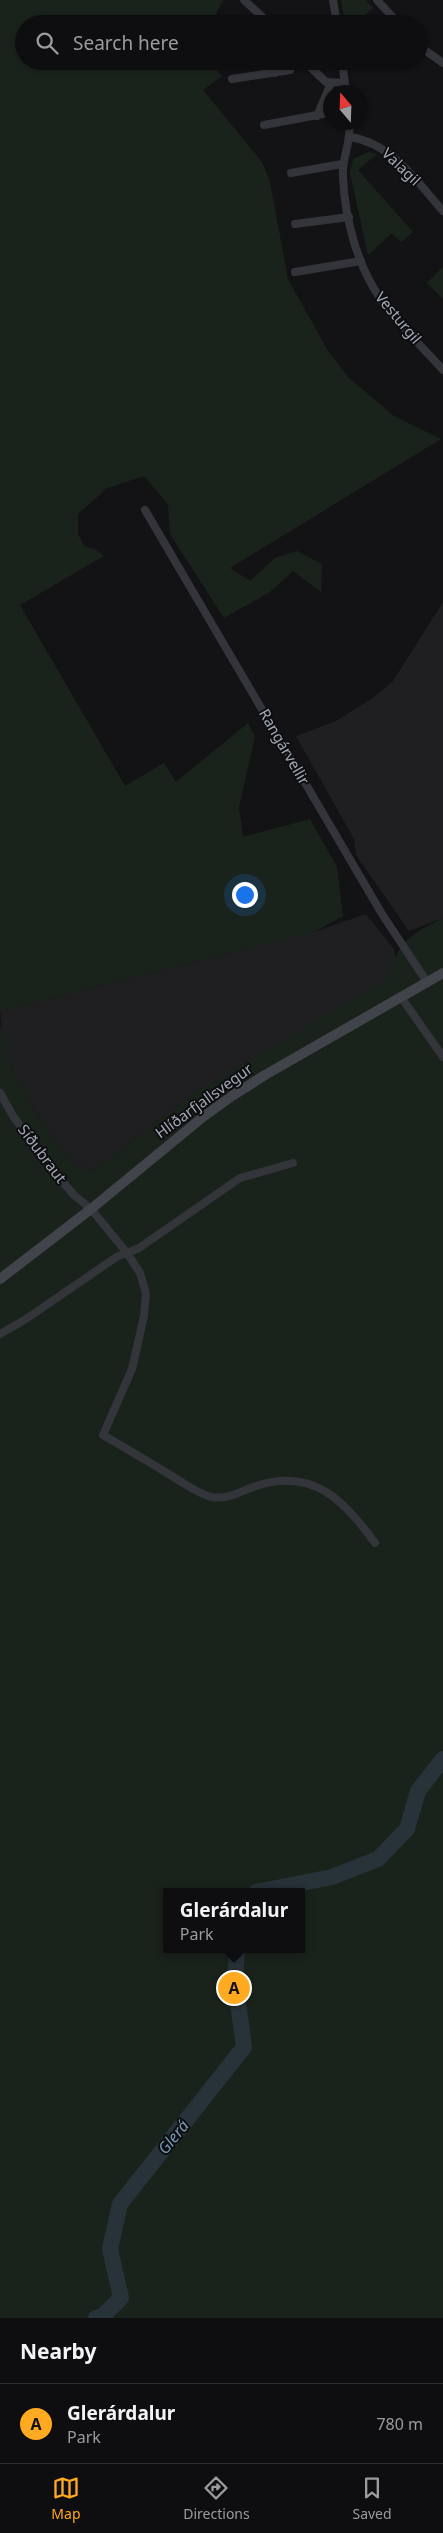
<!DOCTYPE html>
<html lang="en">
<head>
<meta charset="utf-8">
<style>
  body { margin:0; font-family:"Noto Sans",sans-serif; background:#171719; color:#f1f3f6 }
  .compass { position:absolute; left:323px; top:85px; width:45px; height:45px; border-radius:50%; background:#0e0e10; box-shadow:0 1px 4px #0004; rotate:341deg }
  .you { position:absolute; left:244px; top:894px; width:18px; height:18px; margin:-12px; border:4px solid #fff; border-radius:50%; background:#1a73e8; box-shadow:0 0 0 8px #1a73e833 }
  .badge { display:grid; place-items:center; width:32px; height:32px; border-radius:50%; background:#ffaa20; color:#111; font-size:16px; font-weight:700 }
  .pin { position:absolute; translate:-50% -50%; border:2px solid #fff; box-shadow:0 1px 5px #0006 }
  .popup { position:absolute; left:163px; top:1888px; width:142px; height:65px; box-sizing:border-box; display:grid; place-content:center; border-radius:0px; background:#0e0e10; filter:drop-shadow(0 1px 4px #0005); font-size:16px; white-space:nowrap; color:#9b9c9f }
  .popup b { font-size:19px; color:#f1f3f6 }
  .popup::after { content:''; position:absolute; left:50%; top:100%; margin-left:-10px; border:10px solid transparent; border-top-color:#0e0e10 }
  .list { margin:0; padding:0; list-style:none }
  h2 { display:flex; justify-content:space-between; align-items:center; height:65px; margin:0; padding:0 20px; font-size:21px }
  h2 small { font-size:16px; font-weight:400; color:#9b9c9f }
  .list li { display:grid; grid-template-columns:32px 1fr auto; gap:15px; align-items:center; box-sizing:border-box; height:80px; padding:0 20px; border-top:1px solid #2e2e30 }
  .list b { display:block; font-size:19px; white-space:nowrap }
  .list p { margin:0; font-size:16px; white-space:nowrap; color:#9b9c9f }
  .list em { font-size:16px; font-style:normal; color:#9b9c9f }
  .icon { flex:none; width:28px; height:28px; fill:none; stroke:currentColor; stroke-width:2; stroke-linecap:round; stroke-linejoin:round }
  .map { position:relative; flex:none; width:443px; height:2318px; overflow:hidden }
  .search { position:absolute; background:#0e0e10; box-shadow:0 1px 4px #0004; left:15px; right:15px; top:15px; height:55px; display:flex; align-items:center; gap:12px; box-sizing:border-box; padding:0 18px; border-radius:28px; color:#9b9c9f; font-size:19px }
  .sheet { height:145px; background:#0e0e10 }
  nav { display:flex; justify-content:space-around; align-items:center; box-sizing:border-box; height:70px; border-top:1px solid #2e2e30; background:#0e0e10; font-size:14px; color:#9b9c9f }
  nav a { display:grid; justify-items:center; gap:2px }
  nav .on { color:#ffaa20 }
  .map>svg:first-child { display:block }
</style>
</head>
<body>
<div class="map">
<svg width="443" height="2318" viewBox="0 0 443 2318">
  <rect width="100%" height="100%" fill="#131315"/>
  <g fill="#1f1f22">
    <polygon points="443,602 443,918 409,931 356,855 354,839 296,736 336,721 373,698 393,681"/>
    <polygon points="366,914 394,949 396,966 392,977 193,1094 93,1171 72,1162 42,1123 4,1053 0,1011 314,932"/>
  </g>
  <g fill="#1a231b" fill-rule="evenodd">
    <polygon points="0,0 223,0 211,24 24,24 24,61 209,61 222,76 203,90 262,162 270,182 288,279 328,351 349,378 394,416 441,439 230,568 250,581 275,558 297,551 322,564 321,592 293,571 270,592 224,618 170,534 168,504 144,476 107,488 78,514 78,534 84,546 97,550 104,556 20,605 125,786 164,763 176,782 248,723 255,736 239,807 243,837 310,819 337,867 343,916 314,932 0,1011"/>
    <polygon points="341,0 366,0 373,8 358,21 359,24 345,24"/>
    <polygon points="368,152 377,154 358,170 413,232 401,242 392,233 368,255 350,173 353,159"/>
    <polygon points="443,267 443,299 427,283"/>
    <path d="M443,918V2318H0V1026L9,1042L4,1053L42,1123L72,1162L93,1171L193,1094L387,978C399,942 410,934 443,918ZM166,1892H302V1949H166Z"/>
  </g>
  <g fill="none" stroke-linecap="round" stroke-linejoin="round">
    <g stroke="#283239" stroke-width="16">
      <polyline points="256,1892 332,1877 378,1859 407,1829 418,1791 443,1759"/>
      <polyline points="96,2318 103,2316 121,2298 110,2249 120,2204 244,2047 235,1980 237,1949"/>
    </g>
    <g stroke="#33353a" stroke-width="8">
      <polyline points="244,0 270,24"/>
      <polyline points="333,0 337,24"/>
      <polyline points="377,0 399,24"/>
      <polyline points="419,46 443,63"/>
      <polyline points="304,61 326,82 344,83"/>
      <polyline points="342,61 346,92"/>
      <polyline points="274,73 280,61"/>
      <polyline points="232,79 290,70"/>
      <polyline points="317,116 331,83"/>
      <path d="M349,122C352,143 341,158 343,178C345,218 357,265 380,298C397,324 422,346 443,370"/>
      <polyline points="264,125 328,113"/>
      <path d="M350,137C392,143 417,182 443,211"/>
      <polyline points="291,173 342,164"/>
      <polyline points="295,224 349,217"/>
      <polyline points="295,272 361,261"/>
      <polyline points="145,510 382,914 427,982"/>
      <polyline points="401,997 443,1057"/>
      <polyline points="0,1093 13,1116 60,1179 74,1195 91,1209 127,1253 139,1248 240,1178 293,1163"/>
      <path d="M0,1334L26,1319L118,1256L127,1253L140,1273L146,1294L144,1316L132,1369L103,1435C127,1449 151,1463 175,1478C187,1485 198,1494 212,1497C229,1500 240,1491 256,1486C313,1467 345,1501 375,1543"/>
    </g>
    <polyline stroke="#41444a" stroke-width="10" points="0,1279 91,1209 203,1117 232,1096 265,1075 443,973"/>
  </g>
  <g text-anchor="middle" stroke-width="4" stroke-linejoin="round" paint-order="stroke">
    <g font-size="15" fill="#a3aab6" stroke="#0e0e10">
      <text transform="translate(401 167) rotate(44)" y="5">Valagil</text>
      <text transform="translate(398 318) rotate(50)" y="5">Vesturgil</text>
      <text transform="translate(284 747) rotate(60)" y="5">Rangárvellir</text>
      <text transform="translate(204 1101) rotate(-36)" y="5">Hlíðarfjallsvegur</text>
      <text transform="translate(42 1154) rotate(53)" y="5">Síðubraut</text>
    </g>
    <g font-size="16" font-style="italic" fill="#769ab5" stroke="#0e0e10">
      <text transform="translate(173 2137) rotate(-51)" y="6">Glerá</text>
    </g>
  </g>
</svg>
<svg class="compass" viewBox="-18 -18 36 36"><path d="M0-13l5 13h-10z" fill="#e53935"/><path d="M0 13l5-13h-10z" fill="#9b9c9f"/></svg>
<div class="you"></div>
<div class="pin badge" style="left:234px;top:1988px">A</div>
<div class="popup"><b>Glerárdalur</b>Park</div>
<div class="search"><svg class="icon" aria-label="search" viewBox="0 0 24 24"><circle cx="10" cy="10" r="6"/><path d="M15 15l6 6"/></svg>Search here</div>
</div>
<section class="sheet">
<h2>Nearby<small></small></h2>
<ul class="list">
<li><span class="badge">A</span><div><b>Glerárdalur</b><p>Park</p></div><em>780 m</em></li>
</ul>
</section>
<nav>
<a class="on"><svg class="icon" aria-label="map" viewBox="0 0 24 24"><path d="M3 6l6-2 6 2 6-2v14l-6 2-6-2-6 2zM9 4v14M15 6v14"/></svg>Map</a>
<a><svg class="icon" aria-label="directions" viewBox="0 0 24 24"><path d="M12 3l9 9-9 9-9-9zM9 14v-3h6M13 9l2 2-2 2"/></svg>Directions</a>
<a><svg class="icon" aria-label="saved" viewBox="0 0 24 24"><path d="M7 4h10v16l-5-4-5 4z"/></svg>Saved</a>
</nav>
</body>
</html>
